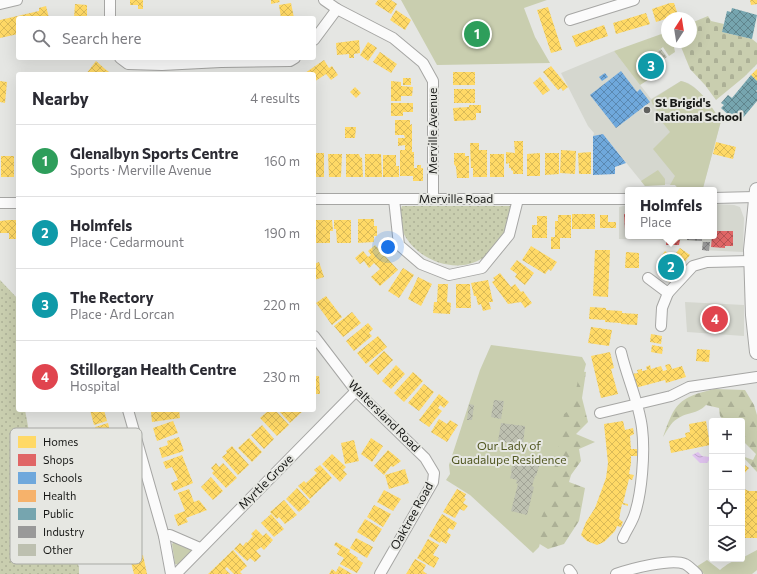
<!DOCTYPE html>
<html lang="en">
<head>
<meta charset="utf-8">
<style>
  body { margin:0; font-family:Commissioner,sans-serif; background:#f7f7f7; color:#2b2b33 }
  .controls { position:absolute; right:12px; bottom:12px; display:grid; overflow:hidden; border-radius:4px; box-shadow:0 4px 16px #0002 }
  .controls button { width:36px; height:36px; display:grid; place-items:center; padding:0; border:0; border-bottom:1px solid #e1e1e2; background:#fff; color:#2b2b33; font:20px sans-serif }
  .compass { position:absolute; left:661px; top:12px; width:36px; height:36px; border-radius:50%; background:#fff; box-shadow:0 4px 16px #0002; rotate:12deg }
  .you { position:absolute; left:388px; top:247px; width:14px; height:14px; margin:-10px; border:3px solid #fff; border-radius:50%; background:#1a73e8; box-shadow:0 0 0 6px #1a73e833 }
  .badge { display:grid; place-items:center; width:26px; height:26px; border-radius:50%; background:#7c3aed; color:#fff; font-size:13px; font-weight:700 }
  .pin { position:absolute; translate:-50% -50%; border:2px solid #fff; box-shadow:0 1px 4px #0006 }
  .popup { position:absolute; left:625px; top:187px; width:92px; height:52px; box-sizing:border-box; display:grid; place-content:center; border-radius:4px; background:#fff; filter:drop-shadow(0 1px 3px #0005); font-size:13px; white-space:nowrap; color:#7c7c81 }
  .popup b { font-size:15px; color:#2b2b33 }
  .popup::after { content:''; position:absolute; left:50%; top:100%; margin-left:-8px; border:8px solid transparent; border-top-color:#fff }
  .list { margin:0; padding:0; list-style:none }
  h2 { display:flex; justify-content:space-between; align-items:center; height:52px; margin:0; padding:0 16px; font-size:17px }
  h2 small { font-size:13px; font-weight:400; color:#7c7c81 }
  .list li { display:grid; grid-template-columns:26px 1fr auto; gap:12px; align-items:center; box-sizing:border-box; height:72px; padding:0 16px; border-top:1px solid #e1e1e2 }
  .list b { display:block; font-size:15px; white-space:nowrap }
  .list p { margin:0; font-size:13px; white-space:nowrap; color:#7c7c81 }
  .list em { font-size:13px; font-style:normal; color:#7c7c81 }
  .icon { flex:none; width:22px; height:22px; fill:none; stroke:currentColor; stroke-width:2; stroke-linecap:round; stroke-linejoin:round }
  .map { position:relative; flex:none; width:757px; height:574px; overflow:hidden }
  .search { position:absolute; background:#fff; box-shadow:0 4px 16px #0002; left:16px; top:16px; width:300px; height:44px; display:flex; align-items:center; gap:10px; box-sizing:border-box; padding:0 14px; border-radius:4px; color:#7c7c81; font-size:15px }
  .panel { position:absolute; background:#fff; box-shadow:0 4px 16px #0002; left:16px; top:72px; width:300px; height:340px; border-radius:4px }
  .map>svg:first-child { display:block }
</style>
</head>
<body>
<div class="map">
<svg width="757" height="574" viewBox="0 0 757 574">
  <defs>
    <pattern id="forest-firs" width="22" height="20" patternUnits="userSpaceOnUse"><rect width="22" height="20" fill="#c9ceaf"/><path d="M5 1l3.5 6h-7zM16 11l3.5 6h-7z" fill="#acb096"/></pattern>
    <pattern id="cemetery-stones" width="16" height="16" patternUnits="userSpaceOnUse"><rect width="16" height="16" fill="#c9ceaf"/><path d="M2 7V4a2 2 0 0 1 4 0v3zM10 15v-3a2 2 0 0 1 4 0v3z" fill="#acb096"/></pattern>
    <pattern id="park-dots" width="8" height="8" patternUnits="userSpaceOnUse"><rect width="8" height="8" fill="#c9ceaf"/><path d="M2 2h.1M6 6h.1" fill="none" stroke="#acb096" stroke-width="1.8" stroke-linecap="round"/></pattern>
    <pattern id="water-waves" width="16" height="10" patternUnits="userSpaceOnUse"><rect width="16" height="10" fill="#e0c3ef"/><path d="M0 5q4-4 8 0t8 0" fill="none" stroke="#bfa7cc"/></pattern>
    <pattern id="homes-cross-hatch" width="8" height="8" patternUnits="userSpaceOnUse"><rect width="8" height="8" fill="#ffd966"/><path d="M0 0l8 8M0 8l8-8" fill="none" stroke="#daba58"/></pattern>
    <pattern id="shops-cross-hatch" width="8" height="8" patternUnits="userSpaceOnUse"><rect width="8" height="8" fill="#e06666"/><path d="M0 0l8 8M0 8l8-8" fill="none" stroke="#b55353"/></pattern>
    <pattern id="schools-cross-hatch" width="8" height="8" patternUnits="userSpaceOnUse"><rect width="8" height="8" fill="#6fa8dc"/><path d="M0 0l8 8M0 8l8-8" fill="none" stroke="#5a88b1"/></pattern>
    <pattern id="health-cross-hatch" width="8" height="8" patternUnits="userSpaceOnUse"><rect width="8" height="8" fill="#f6b26b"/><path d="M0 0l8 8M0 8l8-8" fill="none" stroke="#d2985c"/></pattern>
    <pattern id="public-cross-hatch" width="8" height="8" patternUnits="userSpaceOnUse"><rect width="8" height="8" fill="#76a5af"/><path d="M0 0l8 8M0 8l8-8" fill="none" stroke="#60858d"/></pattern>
    <pattern id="industry-cross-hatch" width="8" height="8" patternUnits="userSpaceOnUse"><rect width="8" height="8" fill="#999"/><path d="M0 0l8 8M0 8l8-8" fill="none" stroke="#7c7c7c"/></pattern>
    <pattern id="building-cross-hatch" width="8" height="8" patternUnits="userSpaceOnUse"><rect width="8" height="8" fill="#bdc0b0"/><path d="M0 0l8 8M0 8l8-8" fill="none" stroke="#a2a497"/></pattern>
  </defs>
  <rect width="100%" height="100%" fill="#e5e6e3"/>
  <g fill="#d5d7cf">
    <polygon points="614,51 651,99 681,81 688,83 694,87 705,98 721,121 703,188 678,188 675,185 662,184 645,186 603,134 593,136 594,133 588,126 561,73"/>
    <polygon points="714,204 734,205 740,207 744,218 743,252 702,250 702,241 619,239 619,207 628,205 628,236 714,236"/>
    <polygon points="685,302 744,305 744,336 687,332"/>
  </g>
  <g fill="#c9ceaf">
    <polygon points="401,0 547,0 524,8 535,37 550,63 437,65"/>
    <polygon points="667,32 667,42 679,42 674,47 675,52 669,56 663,47 655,53 653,51 636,63 648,80 640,85 614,51"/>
    <path d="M681,81C700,86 711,106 721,121L703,188H678L675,185H670L675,176L653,149L670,132L655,113L657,110L653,105L651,100Z"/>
    <polygon points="658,170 665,179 665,185 645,186 641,181"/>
    <polygon points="491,345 582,357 586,364 539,547 533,553 470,495 446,480 450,474 449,465 480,370"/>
    <polygon points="174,542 183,547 194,549 179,565 175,564 172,544"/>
    <path d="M757,550V570L752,574H704L696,567L707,560L720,570C726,565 734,559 742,559V558Z"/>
  </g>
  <g fill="url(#forest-firs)">
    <polygon points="580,371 586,372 582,398 588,422 576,434 595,442 579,449 581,461 571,475 569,482 585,488 579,521 564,544 548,549 538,543 536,529 548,503 564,414 572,408"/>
    <path d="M714,389L745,390L754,405L757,415V472L742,456L753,460L756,454L742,440V421H724L720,416L719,408L706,405C696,415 689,411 677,419C671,422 667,431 663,437C675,403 678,398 714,389Z"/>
  </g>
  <polygon fill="url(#cemetery-stones)" points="708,16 711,21 724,24 722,32 752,39 757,43 757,64 744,77 716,100 705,85 690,69 679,42 691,42 691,23"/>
  <g fill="url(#park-dots)">
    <path d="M402,206H513C510,214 509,225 505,233C503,237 498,241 495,245C491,249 487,255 483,258C455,276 414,259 402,230C399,222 398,214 402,206Z"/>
    <polygon points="0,280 18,299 18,410 25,410 30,437 79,567 79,574 0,574"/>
  </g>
  <polygon fill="url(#water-waves)" points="698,452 702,456 710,457 710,459 707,463 700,463 692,455"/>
  <g fill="url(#homes-cross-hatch)">
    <polygon points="130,0 143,0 143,9 138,9 138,5 130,5"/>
    <polygon points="271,0 279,0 280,2 271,4"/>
    <polygon points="378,0 391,0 397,4 391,14 375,4"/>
    <polygon points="750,0 757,0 757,4 751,5"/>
    <polygon points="291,3 294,18 281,18 279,5"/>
    <polygon points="670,3 674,3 678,15 656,22 652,9"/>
    <polygon points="75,4 87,5 87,18 74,18"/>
    <polygon points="46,6 49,18 18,18 18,34 0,38 0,20 39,11 39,8"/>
    <polygon points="548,7 562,50 551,53 537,10"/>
    <polygon points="396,10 411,20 405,30 390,20"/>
    <polygon points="646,13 650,24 616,34 613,23"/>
    <polygon points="604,25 608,36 576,47 572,36"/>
    <polygon points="359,40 360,53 354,54 354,58 349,58 349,54 337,55 336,43"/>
    <polygon points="368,42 377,48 368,61 360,55"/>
    <polygon points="380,52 397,64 391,73 373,62"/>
    <polygon points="324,60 329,68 332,66 338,75 331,80 326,74 314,82 314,74 305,74 305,73"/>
    <polygon points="96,61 105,69 112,74 86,74"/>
    <polygon points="551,66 568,87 563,91 561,88 558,90 543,72"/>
    <polygon points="757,69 757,81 751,75"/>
    <rect x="453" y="72" width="22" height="13"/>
    <polygon points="540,77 550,90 543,95 533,83"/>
    <rect x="403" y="78" width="8" height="7"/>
    <polygon points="0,81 7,82 5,103 0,102"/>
    <polygon points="391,81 401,82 401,86 413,87 412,96 401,96 401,101 391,101"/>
    <polygon points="355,87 361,93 356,98 350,92"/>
    <rect x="454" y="89" width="21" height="14"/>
    <polygon points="391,103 413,103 413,112 403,112 403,116 391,116"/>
    <polygon points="469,105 481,105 481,113 476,113 476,120 454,121 453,108 469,107"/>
    <polygon points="395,120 410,120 410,125 412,124 412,152 414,152 414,168 417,168 417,165 421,165 421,168 423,168 423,181 413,181 413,176 400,176 400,150 405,150 405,145 398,146 398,138 405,138 404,135 395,135"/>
    <polygon points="345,127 356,127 355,138 345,138"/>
    <polygon points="514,141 523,141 523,174 513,174 513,171 511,170 511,168 509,168 509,163 506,164 506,152 515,153"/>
    <polygon points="716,142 736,147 733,159 713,154"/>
    <polygon points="470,143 479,143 479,150 487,150 487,177 473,177 473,168 471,168"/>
    <polygon points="561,150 576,151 575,174 560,173"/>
    <polygon points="591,152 591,174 579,174 578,153"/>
    <rect x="314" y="153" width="10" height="24"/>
    <polygon points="454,153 465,153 465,156 469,156 469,178 457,178 456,167 454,164"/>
    <polygon points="540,153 540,176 527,176 527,154"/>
    <polygon points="545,153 559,153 559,174 545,175"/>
    <polygon points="328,154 342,154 341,177 329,177"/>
    <polygon points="346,154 359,154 360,157 362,158 363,177 346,177"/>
    <polygon points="365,154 381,154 382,177 365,177"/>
    <rect x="490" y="154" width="14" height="23"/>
    <polygon points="383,155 396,155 396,166 399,166 399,177 383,177"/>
    <rect x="1" y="156" width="13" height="21"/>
    <rect x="572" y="214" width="23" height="15"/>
    <polygon points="558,215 571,215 571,238 560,238 560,249 551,249 551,237 555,237 555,221 558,221"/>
    <polygon points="600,215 608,215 608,222 616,222 616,228 600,228"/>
    <polygon points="537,216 547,216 547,238 532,238 532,225 537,225"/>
    <polygon points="358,219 374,219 374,226 377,226 377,236 374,236 374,242 358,243"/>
    <polygon points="9,220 18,220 18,239 9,239 9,233 0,233 0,221"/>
    <polygon points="316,220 332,220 333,231 330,231 330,243 316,243"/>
    <polygon points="334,220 351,220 351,243 337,243 336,229 334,229"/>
    <polygon points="375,245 398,270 380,286 371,277 380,269 374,263 369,268 364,261 360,264 355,258 363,251 368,257 371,255 368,251"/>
    <polygon points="531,246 557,262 551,271 549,269 545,274 522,260"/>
    <polygon points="680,248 690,255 669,282 658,273 667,262 661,257 665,251 673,257"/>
    <polygon points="595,250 610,250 608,297 593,296"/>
    <polygon points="626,252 639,253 639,268 625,268"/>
    <polygon points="517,260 534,273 525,285 515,277 517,274 510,269"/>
    <polygon points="319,262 324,277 314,280 314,264"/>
    <polygon points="403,268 414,275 399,298 388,291"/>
    <polygon points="500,273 511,287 515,284 521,292 523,291 532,303 525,308 521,302 508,304 492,282 495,280 493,278"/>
    <polygon points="418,277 432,284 421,306 408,299"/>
    <polygon points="488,280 493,302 489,302 491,309 483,311 481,304 478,305 476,296 474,296 471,283"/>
    <polygon points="438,284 448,284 447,302 451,303 450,314 433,313 434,302 437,302"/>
    <polygon points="456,284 470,284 471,308 456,308"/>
    <polygon points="326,296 342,317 332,325 316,303"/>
    <polygon points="590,307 606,308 606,310 622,311 622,313 638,314 637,325 621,324 621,323 605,322 605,320 589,319"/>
    <polygon points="352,312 361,323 343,337 334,326"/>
    <polygon points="368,323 373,329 369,333 372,336 354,351 346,341"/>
    <polygon points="591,327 612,330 609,346 588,343"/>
    <polygon points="651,334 662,336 661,344 650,342"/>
    <polygon points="378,336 387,347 366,364 357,353"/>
    <polygon points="652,345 663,347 662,354 651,352"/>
    <polygon points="697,349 710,350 709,362 696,361"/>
    <polygon points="384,351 393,360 378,375 369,366"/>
    <polygon points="610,352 614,368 611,369 618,394 601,398 591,356"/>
    <polygon points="670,364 672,369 682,366 686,377 666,383 665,380 635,388 631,374 638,373 637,370 642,369 642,371 647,370 646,367 650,365 651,369 661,366 663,371 667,370 665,365"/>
    <polygon points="396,365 405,374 391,389 382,381"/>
    <polygon points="413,372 423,381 404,402 394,393"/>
    <polygon points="314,376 319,376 320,394 314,394"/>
    <polygon points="424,384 434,392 419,411 408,403"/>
    <polygon points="439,394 449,402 444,408 440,405 438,408 442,411 429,427 419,420"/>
    <polygon points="90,410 104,410 107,421 94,425"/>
    <polygon points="160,410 179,410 180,418 152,422 151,412"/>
    <polygon points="269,410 275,410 289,425 277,436 260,418"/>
    <polygon points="278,410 304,410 290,423"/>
    <polygon points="439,419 447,424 450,420 458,425 447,442 431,432"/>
    <polygon points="173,421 178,433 157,441 153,428"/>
    <polygon points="623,421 625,430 633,428 634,434 630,436 631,449 637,449 637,456 631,456 631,463 629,474 634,475 632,480 629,479 623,503 628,504 628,506 622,504 619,519 623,522 621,527 617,526 615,531 604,542 597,545 587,541 581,535 586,522 595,508 606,478 608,463 604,424"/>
    <polygon points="706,421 710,445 671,453 669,441 686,437 685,433 690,432 689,424"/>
    <polygon points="108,423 114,447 97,452 95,445 100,444 95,427"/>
    <polygon points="262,425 274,439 264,449 251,435"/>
    <polygon points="179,437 184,451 162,458 159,448 168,445 167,441"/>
    <polygon points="249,438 262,452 252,462 238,448"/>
    <polygon points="371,438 383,446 372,462 361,454"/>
    <polygon points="354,440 359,461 345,464 341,443"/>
    <polygon points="232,446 249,465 238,475 222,457 227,453 226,451"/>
    <polygon points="388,450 401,461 393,467 391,466 384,475 374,466"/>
    <polygon points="115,452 121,473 109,476 106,465 103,466 101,455"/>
    <polygon points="332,454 346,467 343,470 347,474 340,482 322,464"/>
    <polygon points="182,455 193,483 174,491 171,483 178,480 172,467 166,469 163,462"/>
    <polygon points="216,463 219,467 223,463 237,478 226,488 212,473 214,471 211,468"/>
    <polygon points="742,463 749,468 743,475 742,474"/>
    <polygon points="320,465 332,478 310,499 298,486 304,481 306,483 317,473 314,470"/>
    <polygon points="405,469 409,483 389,489 385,475"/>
    <polygon points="122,477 127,499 114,502 109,480"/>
    <polygon points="211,477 223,491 213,500 201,487"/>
    <polygon points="297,488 310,502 299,512 286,499"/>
    <polygon points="742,488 749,491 757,491 757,538 745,538 744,507 742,506"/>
    <polygon points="189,489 194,502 199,500 207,510 186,518 188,522 178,526 174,515 185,511 178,493"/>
    <polygon points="457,489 466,494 464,498 466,499 463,503 468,506 464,511 460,509 455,518 443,512"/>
    <polygon points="384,490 401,499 393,511 377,502"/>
    <polygon points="109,492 111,501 103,503 101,494"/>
    <polygon points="130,500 135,526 110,531 108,520 116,519 113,506 117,505 117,503"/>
    <polygon points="284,500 297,515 285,524 279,517 277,519 270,512"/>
    <polygon points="374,505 391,514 383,527 367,517"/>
    <polygon points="271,514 284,529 274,537 261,523"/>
    <polygon points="442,514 457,523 453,530 449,528 447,532 451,535 446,544 441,541 440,543 429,536"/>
    <polygon points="365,519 382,529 374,542 357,532"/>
    <polygon points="135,528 140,553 128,555 125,544 121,546 119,538 124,537 122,530"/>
    <polygon points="256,529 263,536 266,533 273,540 264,550 261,547 256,551 261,556 255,562 250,558 247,561 234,549 240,543 243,546 246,542 247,543 253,536 251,534"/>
    <polygon points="356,538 373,547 367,558 350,548"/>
    <polygon points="428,539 439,545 433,555 439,558 434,568 417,558"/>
    <polygon points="336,542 350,550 349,552 358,558 357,559 363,563 357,573 340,564 344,558 337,554 340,549 334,545"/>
    <polygon points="233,550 247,566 240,572 242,574 234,574 227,567 225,569 230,574 208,574"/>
    <polygon points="143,555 147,574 134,574 130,558"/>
    <polygon points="415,559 426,565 423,571 427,574 406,574"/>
    <polygon points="339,566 352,574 329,574 332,569 336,572"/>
  </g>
  <g fill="url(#shops-cross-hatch)">
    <polygon points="624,214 628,214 628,230 625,230"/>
    <polygon points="714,231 733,231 733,246 725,246 725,248 711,247 712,236 714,236"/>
    <polygon points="666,240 680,240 679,245 666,245"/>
  </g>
  <g fill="url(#schools-cross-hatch)">
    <polygon points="621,71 637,92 640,89 650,102 616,128 590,95"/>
    <polygon points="605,73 608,77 602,81 599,77"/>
    <polygon points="603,134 626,163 615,167 615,174 593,175 593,136"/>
  </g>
  <polygon fill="url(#health-cross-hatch)" points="725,308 726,330 706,330 705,309"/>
  <g fill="url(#public-cross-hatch)">
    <polygon points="732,8 757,15 752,39 722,32 727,11 731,12"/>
    <polygon points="751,75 757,81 757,90 756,91 757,92 757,101 742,119 736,115 733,119 721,108 724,105 721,103 728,95 732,98"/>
  </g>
  <g fill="url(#industry-cross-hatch)">
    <polygon points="687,236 702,236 702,241 687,240"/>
    <polygon points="703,242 710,242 709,251 702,250"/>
  </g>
  <g fill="url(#building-cross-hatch)">
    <polygon points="661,49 667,57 661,61 665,68 648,80 636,63 654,51 655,53"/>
    <polygon points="494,400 504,401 501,419 491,417"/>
    <polygon points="469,404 474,405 472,420 467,420"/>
    <polygon points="501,423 525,426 523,445 498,441"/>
    <polygon points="514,456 540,463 536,476 535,476 532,486 534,487 527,515 511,511 518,484 516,483 517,480 510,478 512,471 511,471"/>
  </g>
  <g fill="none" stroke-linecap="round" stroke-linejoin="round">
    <defs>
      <g id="street">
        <polyline points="324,0 337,9 393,38 423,63 433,81 433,198"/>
        <polyline points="0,4 17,0"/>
        <polyline points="110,18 110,0"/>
        <polyline points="570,20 634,0"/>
        <polyline points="314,40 337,9"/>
        <polyline points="120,58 128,64 162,65 221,62 290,61 295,58"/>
        <polyline points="714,198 755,197"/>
        <polyline points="314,199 628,199"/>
        <polyline points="394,199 399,245 421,264 449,275 482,268 509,235 518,199"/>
        <polyline points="0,203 18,203"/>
        <polyline points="648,278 668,293 693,266 707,262 751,261"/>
        <polyline points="661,326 662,308 668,293"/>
        <polyline points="314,336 356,391 425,458 434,473 433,482 380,574"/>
        <path d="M621,352C627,378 639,402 642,428C645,452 642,494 634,516C631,524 626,531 623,538"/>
        <polyline points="128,410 164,536 171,574"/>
        <polyline points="600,413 671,396 689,387 757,377"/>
        <polyline points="164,536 170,535 200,548"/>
        <polyline points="569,570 572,574"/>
        <polyline points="176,574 356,391"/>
        <path d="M616,574C630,569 671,558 685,564C689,566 694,571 697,574"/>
      </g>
      <polyline id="secondary" points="757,190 751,250 753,315 757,352"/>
    </defs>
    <use href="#street" stroke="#a6a6a4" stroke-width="12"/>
    <use href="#secondary" stroke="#a6a6a4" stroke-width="16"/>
    <use href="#street" stroke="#fbfbfb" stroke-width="10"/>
    <use href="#secondary" stroke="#fbfbfb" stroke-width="14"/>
  </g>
  <circle fill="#5f605e" stroke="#e6e7e2" stroke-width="1.5" cx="647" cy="110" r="4"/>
  <g text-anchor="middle" stroke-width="4" stroke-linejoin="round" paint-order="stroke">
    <g font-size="12" font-weight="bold" fill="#171816" stroke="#e6e7e2" text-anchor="start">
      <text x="655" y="107">St Brigid's<tspan x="655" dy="14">National School</tspan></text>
    </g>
    <g font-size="12" fill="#171816" stroke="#e6e7e2">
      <text transform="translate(433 131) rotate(-90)" y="4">Merville Avenue</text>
      <text x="456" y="203">Merville Road</text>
      <text transform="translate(384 416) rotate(45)" y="4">Waltersland Road</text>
      <text transform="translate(266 482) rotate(-45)" y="4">Myrtle Grove</text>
      <text transform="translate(412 516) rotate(-61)" y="4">Oaktree Road</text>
    </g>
    <g font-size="12" fill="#515721" stroke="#e6e7e2">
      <text x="509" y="450">Our Lady of<tspan x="509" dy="14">Guadalupe Residence</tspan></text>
    </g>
  </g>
  <rect x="10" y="428" width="132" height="136" rx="6" fill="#e6e7e2" stroke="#a8a9a5" stroke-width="1"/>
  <rect x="18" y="436" width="18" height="12" fill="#ffd966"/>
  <rect x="18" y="454" width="18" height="12" fill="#e06666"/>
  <rect x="18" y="472" width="18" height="12" fill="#6fa8dc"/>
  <rect x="18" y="490" width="18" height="12" fill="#f6b26b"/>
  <rect x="18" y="508" width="18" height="12" fill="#76a5af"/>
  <rect x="18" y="526" width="18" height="12" fill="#999"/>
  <rect x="18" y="544" width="18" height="12" fill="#bdc0b0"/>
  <g font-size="11" fill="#171816">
    <text x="43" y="446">Homes</text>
    <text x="43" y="464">Shops</text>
    <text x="43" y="482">Schools</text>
    <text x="43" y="500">Health</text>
    <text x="43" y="518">Public</text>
    <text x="43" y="536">Industry</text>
    <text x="43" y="554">Other</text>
  </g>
</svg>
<div class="controls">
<button>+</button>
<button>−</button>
<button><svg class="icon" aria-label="locate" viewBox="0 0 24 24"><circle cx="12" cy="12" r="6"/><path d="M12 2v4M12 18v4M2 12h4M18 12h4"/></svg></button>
<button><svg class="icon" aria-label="layers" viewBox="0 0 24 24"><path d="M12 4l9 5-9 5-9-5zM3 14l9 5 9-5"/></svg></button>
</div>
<svg class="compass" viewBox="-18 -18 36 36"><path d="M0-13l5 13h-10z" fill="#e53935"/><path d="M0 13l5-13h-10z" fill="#7c7c81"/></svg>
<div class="you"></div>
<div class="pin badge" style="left:477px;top:34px;background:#2e9e5b">1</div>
<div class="pin badge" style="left:671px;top:267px;background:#0f9aa8">2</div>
<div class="popup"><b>Holmfels</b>Place</div>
<div class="pin badge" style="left:651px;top:66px;background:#0f9aa8">3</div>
<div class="pin badge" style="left:715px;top:319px;background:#e0444e">4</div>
<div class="search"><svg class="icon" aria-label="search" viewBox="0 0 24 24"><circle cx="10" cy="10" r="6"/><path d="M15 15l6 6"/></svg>Search here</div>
<section class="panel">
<h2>Nearby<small>4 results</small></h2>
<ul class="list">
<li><span class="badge" style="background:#2e9e5b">1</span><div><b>Glenalbyn Sports Centre</b><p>Sports · Merville Avenue</p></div><em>160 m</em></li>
<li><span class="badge" style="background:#0f9aa8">2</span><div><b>Holmfels</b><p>Place · Cedarmount</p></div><em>190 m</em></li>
<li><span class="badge" style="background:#0f9aa8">3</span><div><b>The Rectory</b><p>Place · Ard Lorcan</p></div><em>220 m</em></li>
<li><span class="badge" style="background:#e0444e">4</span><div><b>Stillorgan Health Centre</b><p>Hospital</p></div><em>230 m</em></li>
</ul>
</section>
</div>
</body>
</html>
